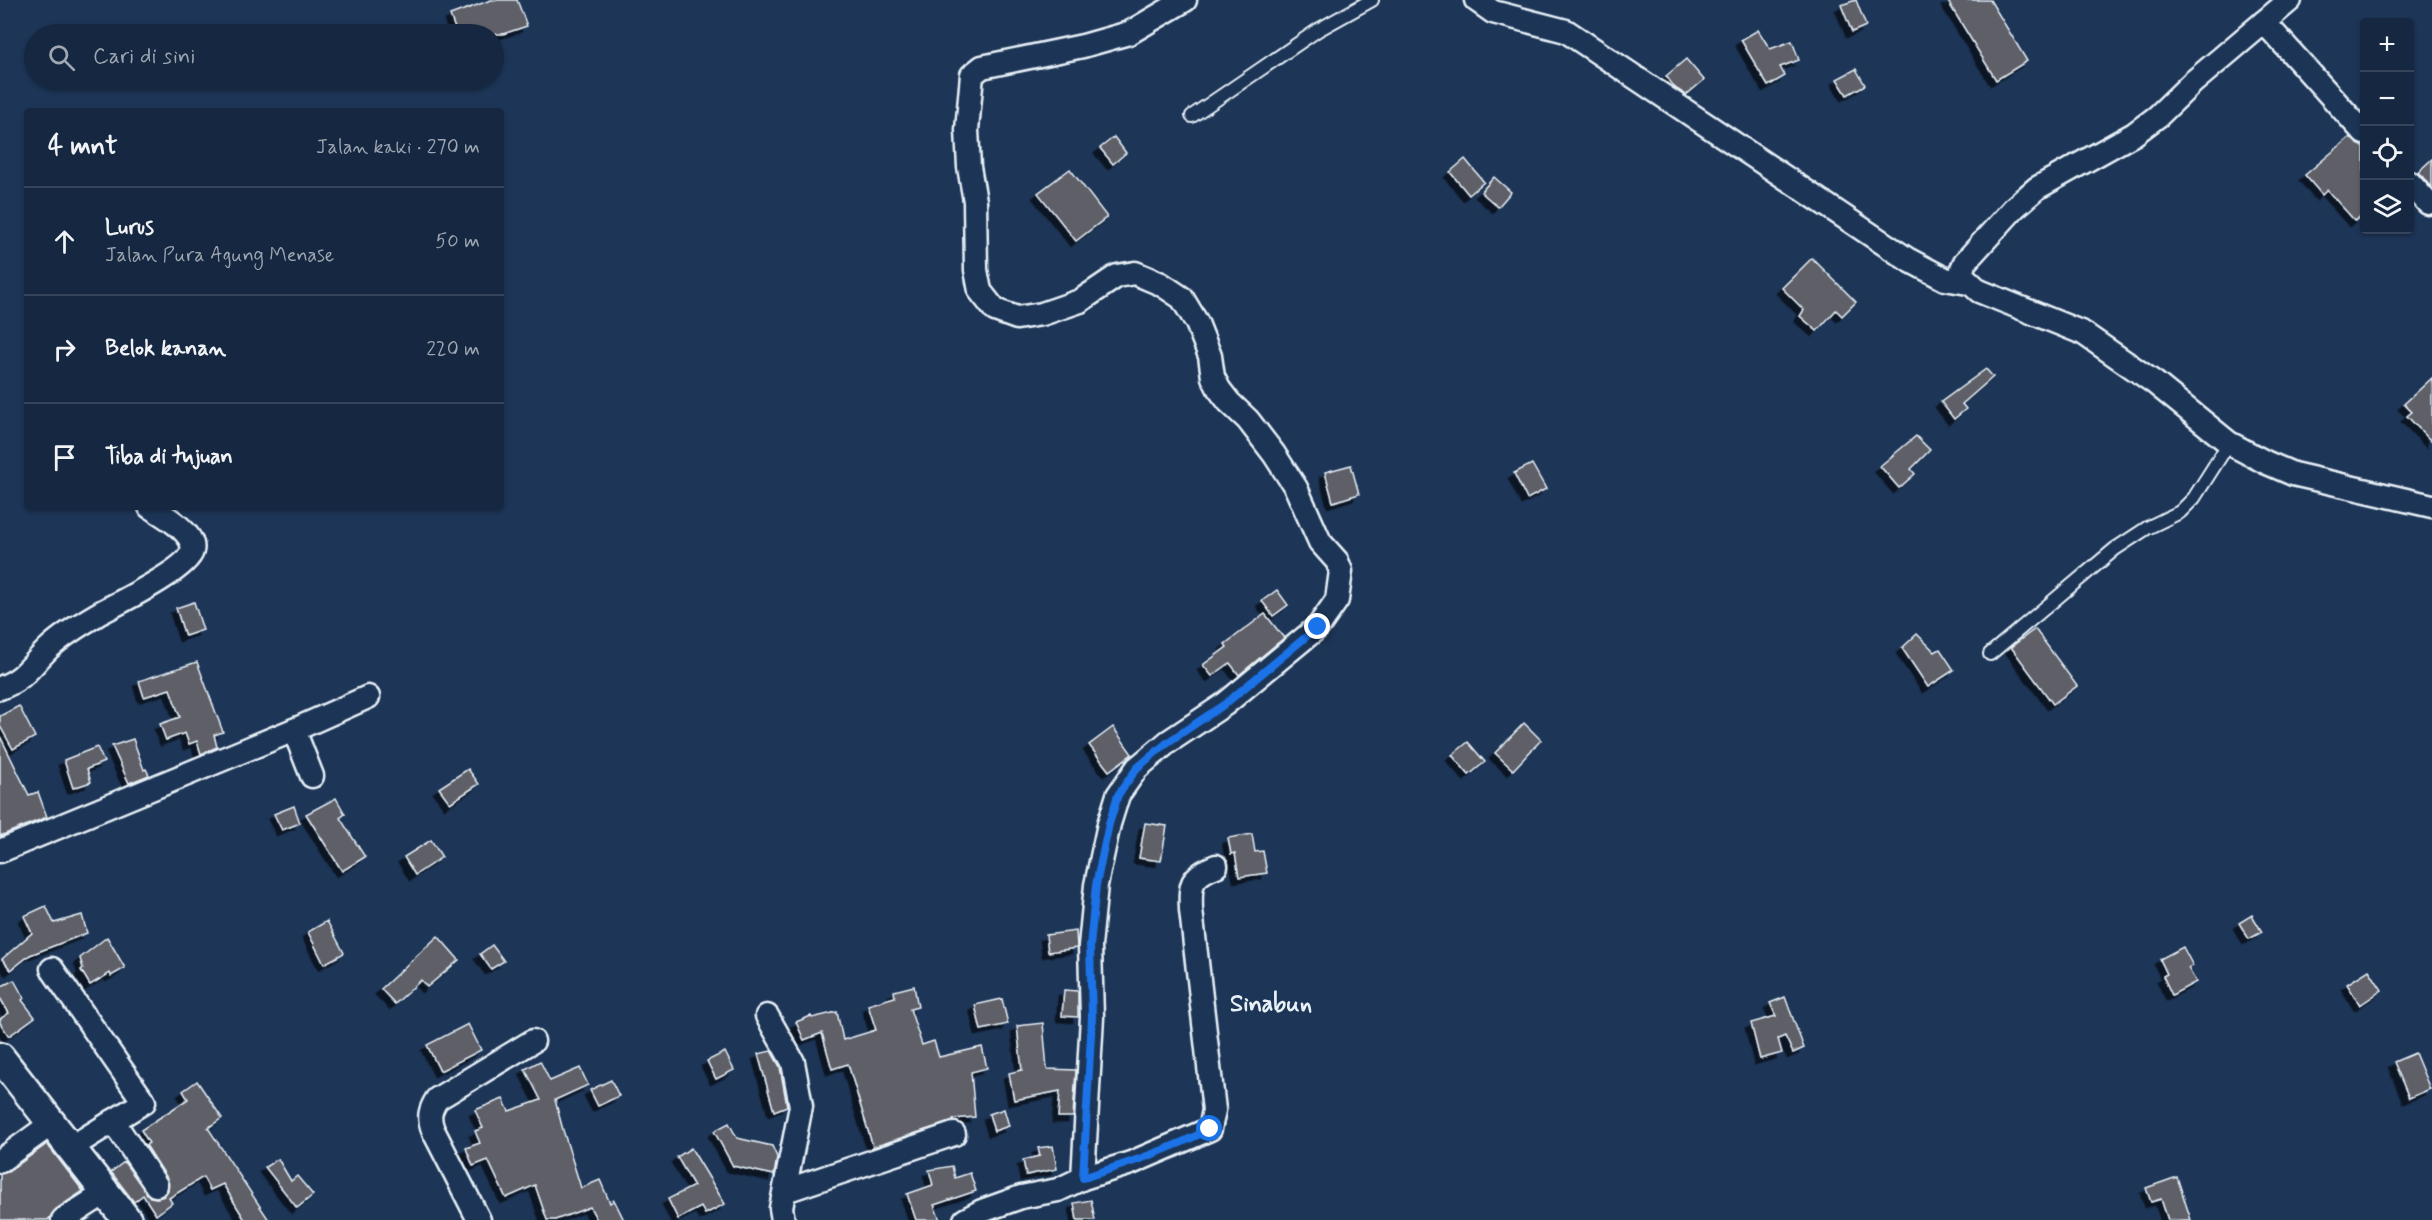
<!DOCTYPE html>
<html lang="id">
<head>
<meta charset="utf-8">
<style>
  body { margin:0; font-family:Mynerve,sans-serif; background:#1f3048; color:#f1f3f6 }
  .controls { position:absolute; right:18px; top:18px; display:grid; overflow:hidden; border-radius:6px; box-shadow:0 2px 4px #0004 }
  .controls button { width:54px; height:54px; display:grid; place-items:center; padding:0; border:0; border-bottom:2px solid #35445a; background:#162841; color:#f1f3f6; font:30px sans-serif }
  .stop { position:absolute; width:18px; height:18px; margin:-14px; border:4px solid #1a73e8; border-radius:50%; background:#fff }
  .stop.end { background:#1a73e8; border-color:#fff; box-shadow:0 2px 6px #0008 }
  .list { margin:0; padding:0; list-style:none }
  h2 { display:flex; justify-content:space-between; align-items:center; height:78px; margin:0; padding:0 24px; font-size:26px }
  h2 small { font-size:20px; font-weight:400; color:#9ea6b1 }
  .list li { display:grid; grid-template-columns:39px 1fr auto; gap:18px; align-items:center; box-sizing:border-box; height:108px; padding:0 24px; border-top:2px solid #35445a }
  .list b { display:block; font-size:22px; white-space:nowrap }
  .list p { margin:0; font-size:20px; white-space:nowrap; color:#9ea6b1 }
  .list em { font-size:20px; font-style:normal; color:#9ea6b1 }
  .icon { flex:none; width:33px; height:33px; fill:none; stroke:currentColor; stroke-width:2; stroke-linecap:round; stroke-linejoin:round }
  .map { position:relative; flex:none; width:2432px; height:1220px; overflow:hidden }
  .search { position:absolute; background:#162841; box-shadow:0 2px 4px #0004; left:24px; top:24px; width:480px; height:66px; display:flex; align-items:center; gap:15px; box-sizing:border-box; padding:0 21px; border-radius:33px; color:#9ea6b1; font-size:22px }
  .panel { position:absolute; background:#162841; box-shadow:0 2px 4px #0004; left:24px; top:108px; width:480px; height:402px; border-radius:6px }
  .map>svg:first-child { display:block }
</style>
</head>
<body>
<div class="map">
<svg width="2432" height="1220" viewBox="0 0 2432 1220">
  <defs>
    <filter id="shadow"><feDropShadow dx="-5.5" dy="5.5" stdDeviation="0" flood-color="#0009"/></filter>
  </defs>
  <rect width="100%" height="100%" fill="#1d3557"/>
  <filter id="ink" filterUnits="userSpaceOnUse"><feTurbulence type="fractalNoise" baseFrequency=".0167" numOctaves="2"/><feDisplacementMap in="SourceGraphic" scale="12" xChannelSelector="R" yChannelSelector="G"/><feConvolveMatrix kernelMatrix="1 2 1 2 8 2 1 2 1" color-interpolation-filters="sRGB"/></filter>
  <g filter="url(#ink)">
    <g fill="#5e5f68" stroke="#e8f1f8" stroke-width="1.5" filter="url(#shadow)">
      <polygon points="491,0 517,0 527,26 503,34 457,34 450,15"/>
      <polygon points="1856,0 1866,26 1852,32 1841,5"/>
      <polygon points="1947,0 1990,0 2027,61 1996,80"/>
      <polygon points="1758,30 1770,49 1792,41 1799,60 1780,67 1785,76 1768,86 1741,40"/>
      <polygon points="1686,59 1704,80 1686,95 1675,88 1666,76"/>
      <polygon points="1856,69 1865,85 1847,95 1837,79"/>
      <polygon points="1114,137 1126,153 1113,164 1100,148"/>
      <polygon points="2350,137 2364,148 2364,213 2355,221 2327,190 2322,195 2305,175"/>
      <polygon points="1465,159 1484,182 1469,195 1450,172"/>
      <polygon points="2432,159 2432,187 2418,172"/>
      <polygon points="1070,169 1107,217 1076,241 1038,193"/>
      <polygon points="1494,177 1511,192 1498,207 1481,192"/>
      <polygon points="1812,258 1856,302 1842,316 1836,310 1817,331 1800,316 1804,310 1782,288"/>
      <polygon points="1986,369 1993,377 1962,404 1966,409 1954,419 1941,402"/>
      <polygon points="2432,378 2432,442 2407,416 2412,412 2404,404"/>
      <polygon points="1916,436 1930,450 1911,469 1915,474 1899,488 1880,466"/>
      <polygon points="1532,464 1546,489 1527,499 1514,473"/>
      <polygon points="1351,465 1359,494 1333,502 1325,472"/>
      <polygon points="1277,590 1288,605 1273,616 1262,601"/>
      <polygon points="194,602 203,630 185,636 176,608"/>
      <polygon points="1265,614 1284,638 1239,675 1230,663 1212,676 1203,665 1227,647 1225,644"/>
      <polygon points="2035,629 2077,686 2053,704 2011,647"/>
      <polygon points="1917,634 1935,652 1940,649 1954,670 1928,687 1902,648"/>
      <polygon points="197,662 223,732 214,735 217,747 201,754 197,741 189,744 185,733 166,740 160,724 180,717 170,689 144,697 139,681"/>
      <polygon points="19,706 35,737 13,749 0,726 0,716"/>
      <polygon points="1524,723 1541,740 1513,770 1495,753"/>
      <polygon points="1113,727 1132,754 1109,771 1089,745"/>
      <polygon points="0,736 29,795 38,792 47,817 0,836"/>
      <polygon points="133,739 144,770 146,769 149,775 129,783 112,746"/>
      <polygon points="1468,742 1485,762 1469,775 1452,755"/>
      <polygon points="97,747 104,762 87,769 91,782 73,788 64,760"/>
      <polygon points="468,769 479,784 450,803 439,788"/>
      <polygon points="336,798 345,814 340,818 365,857 342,871 306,814"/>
      <polygon points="294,806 300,823 282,830 274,814"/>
      <polygon points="1145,823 1167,826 1161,861 1139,858"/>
      <polygon points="1252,834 1255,852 1263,851 1267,873 1239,877 1235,853 1231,854 1228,838"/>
      <polygon points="431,840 442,857 415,875 404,857"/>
      <polygon points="46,906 54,923 82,915 87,933 30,955 11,970 2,959 32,933 24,916"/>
      <polygon points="2252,915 2262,932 2249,939 2239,923"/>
      <polygon points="327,921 344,953 324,964 308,932"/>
      <polygon points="1076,931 1077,948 1048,952 1046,935"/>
      <polygon points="438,936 459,960 427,987 421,980 395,1004 381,989"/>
      <polygon points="107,937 125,968 111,976 110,973 90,985 81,970 83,968 80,958"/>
      <polygon points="492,945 504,961 491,969 480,954"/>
      <polygon points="2183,947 2193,966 2188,968 2196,982 2172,995 2163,976 2167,974 2160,959"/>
      <polygon points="2369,970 2382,990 2360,1005 2347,984"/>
      <polygon points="14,980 24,998 22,1000 35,1017 9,1036 0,1023 0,1019 9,1013 0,998 0,987"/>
      <polygon points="914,986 918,1007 910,1009 922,1045 934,1041 939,1057 982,1047 987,1068 971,1072 975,1117 953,1119 953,1121 873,1147 848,1064 832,1069 822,1033 804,1040 796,1022 811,1016 812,1018 837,1012 843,1040 876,1030 868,1005 895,997 894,991"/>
      <polygon points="1064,990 1078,991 1078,1017 1062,1016"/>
      <polygon points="1785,997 1804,1048 1793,1053 1785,1036 1778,1039 1782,1053 1760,1059 1751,1023 1776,1016 1770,1003"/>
      <polygon points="1002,999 1008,1024 981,1030 975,1005"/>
      <polygon points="1043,1023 1047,1069 1076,1070 1073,1117 1058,1117 1060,1091 1014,1100 1009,1073 1022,1070 1017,1026"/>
      <polygon points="468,1024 481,1050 440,1071 427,1045"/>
      <polygon points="771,1051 780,1067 787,1106 774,1111 758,1054"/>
      <polygon points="725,1052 734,1070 716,1079 707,1061"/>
      <polygon points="2415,1053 2430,1089 2409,1098 2394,1062"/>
      <polygon points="540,1061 550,1081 580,1068 588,1085 555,1100 563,1130 581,1188 600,1180 610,1203 614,1200 624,1220 597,1220 590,1207 555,1220 547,1220 535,1185 506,1198 488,1160 473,1166 466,1148 480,1143 475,1131 483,1128 475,1110 503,1099 509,1111 541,1100 525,1069"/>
      <polygon points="611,1080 619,1096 598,1106 590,1090"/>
      <polygon points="197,1081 222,1118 208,1128 269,1220 245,1220 223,1184 210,1190 203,1177 169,1198 172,1203 156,1215 143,1195 134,1202 111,1172 124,1162 150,1197 158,1198 164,1196 168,1190 167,1178 146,1145 149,1143 141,1130 188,1099 183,1091"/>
      <polygon points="1004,1109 1009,1126 994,1131 989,1114"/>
      <polygon points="729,1123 737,1138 772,1146 777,1157 774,1175 733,1166 714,1131"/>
      <polygon points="47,1144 83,1191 56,1209 48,1220 0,1220 0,1174 8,1172"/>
      <polygon points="1053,1146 1057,1169 1026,1175 1023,1160 1040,1156 1038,1148"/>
      <polygon points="691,1148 725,1204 705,1214 701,1207 678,1219 668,1199 694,1186 677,1157"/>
      <polygon points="278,1159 291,1181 297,1176 313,1195 297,1208 265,1167"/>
      <polygon points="952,1166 955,1178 970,1173 976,1191 934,1205 940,1220 916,1220 907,1194 933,1185 929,1170"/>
      <polygon points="2177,1177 2191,1220 2168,1220 2161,1199 2151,1202 2146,1188"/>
      <polygon points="1091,1200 1095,1220 1077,1220 1074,1203"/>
    </g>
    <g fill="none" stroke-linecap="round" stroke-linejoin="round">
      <defs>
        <g id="service">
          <polyline points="1192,116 1318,30 1372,0"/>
          <polyline points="1990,654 2115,549 2147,528 2180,512 2194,498 2229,443"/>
        </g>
        <g id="minor">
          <polyline points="1476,0 1493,12 1566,31 1907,259 1945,279 1968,283"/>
          <polyline points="2290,0 2192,83 2158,116 2134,134 2037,188 2014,208 1965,262 1962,269 1963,276 1979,291 2083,333 2155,383 2229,443 2265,462 2293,474 2432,506"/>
          <polyline points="2264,22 2364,133"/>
          <polyline points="2410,183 2428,203"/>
          <path d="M0,688C25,679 30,666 49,648C63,635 81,624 98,614C116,604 187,570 192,551C197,534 162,514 150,507"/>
          <polyline points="294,730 312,776"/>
          <polyline points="0,851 294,730 368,697"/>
          <polyline points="52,969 144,1102 70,1148"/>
          <polyline points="767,1016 793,1062 801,1106 781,1208 783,1220"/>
          <polyline points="113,1121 156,1185"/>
          <polyline points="0,1161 51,1124"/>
          <polyline points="1083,1178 1092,1017 1090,946 1096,885 1109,824 1118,795 1137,768 1168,742 1225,704 1318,627 1337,600 1341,571 1337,561 1320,542 1296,488 1274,454 1248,420 1229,402 1219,389 1213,377 1210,356 1197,323 1182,298 1161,284 1135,273 1117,276 1080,301 1042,314 1017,318 995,310 980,291 976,270 975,201 969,167 967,130 972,75 982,67 1083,46 1129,33 1185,0"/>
          <polyline points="785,1191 954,1134"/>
          <polyline points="63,1220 105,1193"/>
          <path d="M479,1220L433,1130C428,1117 430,1110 437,1099L533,1041"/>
          <path d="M965,1220L982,1211L1021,1197L1058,1190L1083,1178L1131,1163L1210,1129L1214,1110L1191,910C1190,885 1190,876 1216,866"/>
        </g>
        <polyline id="tertiary" points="0,1057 127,1220"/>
      </defs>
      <use href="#service" stroke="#e8f1f8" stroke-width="16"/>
      <use href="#minor" stroke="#e8f1f8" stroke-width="27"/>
      <use href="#tertiary" stroke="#e8f1f8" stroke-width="33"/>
      <use href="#service" stroke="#1d3557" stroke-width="12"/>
      <use href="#minor" stroke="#1d3557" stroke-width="22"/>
      <use href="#tertiary" stroke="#1d3557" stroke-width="28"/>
    </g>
  </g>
  <g fill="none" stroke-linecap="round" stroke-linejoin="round" filter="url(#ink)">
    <path stroke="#1a73e8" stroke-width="8" d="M1210,1129C1169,1150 1126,1164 1083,1178L1092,1017L1090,946L1096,885L1109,824L1118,795L1137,768L1168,742L1225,704L1318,627"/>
  </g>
  <g text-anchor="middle" stroke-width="4.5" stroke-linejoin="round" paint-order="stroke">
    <g font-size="24" font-weight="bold" fill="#e8f1f8" stroke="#1d3557">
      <text x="1271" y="1011">Sinabun</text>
    </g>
  </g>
</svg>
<div class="controls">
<button>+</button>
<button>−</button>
<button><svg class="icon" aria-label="locate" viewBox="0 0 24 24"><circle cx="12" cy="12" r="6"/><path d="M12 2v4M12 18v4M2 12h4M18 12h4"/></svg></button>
<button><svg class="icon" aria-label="layers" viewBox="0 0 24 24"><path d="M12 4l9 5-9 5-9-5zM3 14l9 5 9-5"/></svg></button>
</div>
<div class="stop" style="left:1210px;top:1129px"></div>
<div class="stop end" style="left:1318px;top:627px"></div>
<div class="search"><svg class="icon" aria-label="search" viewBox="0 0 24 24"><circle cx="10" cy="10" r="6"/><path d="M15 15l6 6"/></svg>Cari di sini</div>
<section class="panel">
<h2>4 mnt<small>Jalan kaki · 270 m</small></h2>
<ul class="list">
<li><svg class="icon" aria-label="ahead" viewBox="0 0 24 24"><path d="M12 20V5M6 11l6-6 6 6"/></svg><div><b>Lurus</b><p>Jalan Pura Agung Menase</p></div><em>50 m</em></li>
<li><svg class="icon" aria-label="right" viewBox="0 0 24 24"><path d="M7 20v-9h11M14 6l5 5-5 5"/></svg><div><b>Belok kanan</b></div><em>220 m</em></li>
<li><svg class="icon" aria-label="arrive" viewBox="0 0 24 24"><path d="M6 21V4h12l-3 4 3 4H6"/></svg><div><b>Tiba di tujuan</b></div></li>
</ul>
</section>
</div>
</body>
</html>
